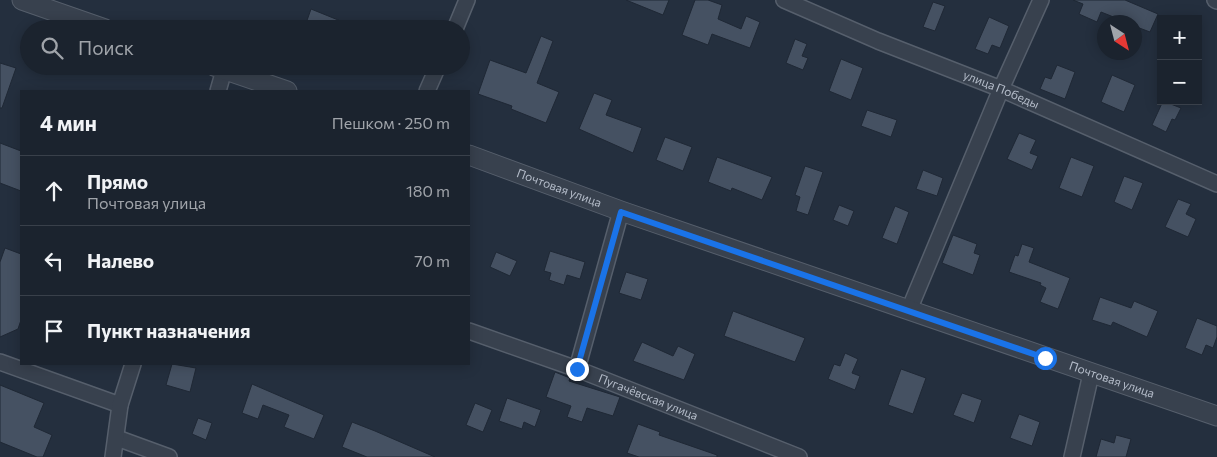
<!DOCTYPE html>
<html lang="ru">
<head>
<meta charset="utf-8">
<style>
  body { margin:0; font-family:Commissioner,sans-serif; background:#282f3a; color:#f1f3f6 }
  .controls { position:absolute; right:15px; top:15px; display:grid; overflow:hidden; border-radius:0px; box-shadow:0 2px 12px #0003 }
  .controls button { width:45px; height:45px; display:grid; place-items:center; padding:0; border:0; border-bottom:1px solid #39404a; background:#1b232e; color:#f1f3f6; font:25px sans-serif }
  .compass { position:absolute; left:1097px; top:15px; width:45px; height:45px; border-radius:50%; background:#1b232e; box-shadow:0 2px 12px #0003; rotate:144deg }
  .stop { position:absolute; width:15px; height:15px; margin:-11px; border:4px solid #1a73e8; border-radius:50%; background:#fff }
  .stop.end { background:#1a73e8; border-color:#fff; box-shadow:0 1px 5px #0008 }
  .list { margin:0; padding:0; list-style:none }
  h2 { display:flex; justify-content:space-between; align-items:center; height:65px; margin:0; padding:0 20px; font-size:21px }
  h2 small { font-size:16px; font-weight:400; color:#a0a4aa }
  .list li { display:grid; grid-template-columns:32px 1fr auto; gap:15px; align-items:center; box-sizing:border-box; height:70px; padding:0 20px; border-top:1px solid #39404a }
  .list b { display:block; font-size:19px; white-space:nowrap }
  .list p { margin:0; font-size:16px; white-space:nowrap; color:#a0a4aa }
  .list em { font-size:16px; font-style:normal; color:#a0a4aa }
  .icon { flex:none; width:28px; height:28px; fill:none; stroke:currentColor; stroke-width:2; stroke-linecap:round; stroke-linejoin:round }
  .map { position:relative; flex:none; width:1217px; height:457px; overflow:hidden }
  .search { position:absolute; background:#1b232e; box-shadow:0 2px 12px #0003; left:20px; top:20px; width:450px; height:55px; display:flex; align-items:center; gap:12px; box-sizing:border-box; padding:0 18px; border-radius:28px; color:#a0a4aa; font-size:19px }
  .panel { position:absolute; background:#1b232e; box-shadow:0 2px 12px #0003; left:20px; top:90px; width:450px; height:275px; border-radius:0px }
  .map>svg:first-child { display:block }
</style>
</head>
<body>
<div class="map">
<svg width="1217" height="457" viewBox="0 0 1217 457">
  <rect width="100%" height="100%" fill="#242f3e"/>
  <g fill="#455162" stroke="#1f2835">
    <polygon points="626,0 669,0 663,15"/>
    <polygon points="695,0 708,0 722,5 718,19 741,29 746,16 760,22 750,48 712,34 708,45 682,35"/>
    <polygon points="1073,0 1125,0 1158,14 1150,32 1134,26 1134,22 1126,22 1101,12 1097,22 1079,14 1083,4"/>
    <polygon points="933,2 945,6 935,31 923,27"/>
    <polygon points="311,9 358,28 358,29 304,29"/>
    <polygon points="989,17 1009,26 1000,48 992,45 988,54 975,49"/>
    <polygon points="541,36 553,41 537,83 559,92 546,123 511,109 512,106 478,94 490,60 526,73"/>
    <polygon points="795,39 807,44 802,56 808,58 803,70 786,63"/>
    <polygon points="841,59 863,68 851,100 829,91"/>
    <polygon points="0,63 16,68 2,108 0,108"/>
    <polygon points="1057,65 1075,72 1065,99 1040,89 1045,77 1051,79"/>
    <polygon points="1112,75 1135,85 1124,112 1101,102"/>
    <polygon points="594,93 612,100 606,115 642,128 633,153 579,129"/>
    <polygon points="1163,101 1181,108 1175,120 1172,119 1166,132 1152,125"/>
    <polygon points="867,110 897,120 891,137 861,126"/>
    <polygon points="1019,133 1036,140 1030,153 1038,156 1032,170 1007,159"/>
    <polygon points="665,137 692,147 683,171 656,160"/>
    <polygon points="0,143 21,151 21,191 0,183"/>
    <polygon points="717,157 772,177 762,200 732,188 731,191 708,182"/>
    <polygon points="1071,157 1094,166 1082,197 1059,188"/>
    <polygon points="805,166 823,172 808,215 796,211 800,197 795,195"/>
    <polygon points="923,170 943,178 937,196 916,189"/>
    <polygon points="1124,176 1143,183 1132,210 1114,202"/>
    <polygon points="1178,199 1191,204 1186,214 1196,219 1188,237 1165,227"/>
    <polygon points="839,205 854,211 848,226 833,220"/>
    <polygon points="895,206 909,212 897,244 882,238"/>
    <polygon points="953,235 977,244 974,253 980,255 973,275 942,263"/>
    <polygon points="1022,244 1034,248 1029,262 1070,278 1058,309 1040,302 1046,288 1040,285 1041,283 1009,272 1015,255 1018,256"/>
    <polygon points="5,248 21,254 21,320 18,329 0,337 0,262"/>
    <polygon points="550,251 585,262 580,279 567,275 564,285 549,280 551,273 544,271"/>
    <polygon points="496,252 517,261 510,276 490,267"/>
    <polygon points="626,272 648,279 641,300 619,293"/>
    <polygon points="1100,297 1131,308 1134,301 1158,311 1147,337 1113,322 1111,326 1092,320"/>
    <polygon points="733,311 805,338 795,362 724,336"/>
    <polygon points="1197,318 1217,326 1217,337 1213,348 1206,345 1202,355 1185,348"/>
    <polygon points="642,342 673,356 678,346 695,354 684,380 633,361"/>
    <polygon points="845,353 858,359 852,373 860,376 855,390 828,379 834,364 840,366"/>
    <polygon points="172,364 196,368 190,392 166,385"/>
    <polygon points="901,369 926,378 913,414 888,405"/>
    <polygon points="555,372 570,378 569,381 620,397 613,416 587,408 582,422 567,417 571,406 546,397"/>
    <polygon points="252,384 324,415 314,439 284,427 289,415 263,405 258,419 242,413"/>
    <polygon points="0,385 44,403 34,427 52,435 43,457 37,457 0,442"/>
    <polygon points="962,393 982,400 974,423 953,415"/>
    <polygon points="507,398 541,410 535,427 524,422 522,429 499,421"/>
    <polygon points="475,403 492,410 483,432 466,425"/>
    <polygon points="1019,414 1040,422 1032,446 1010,438"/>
    <polygon points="198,418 212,423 206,440 192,434"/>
    <polygon points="352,422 375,431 435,457 367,457 342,447"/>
    <polygon points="638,424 660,432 659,435 717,455 717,457 639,457 627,453"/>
    <polygon points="1116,435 1131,439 1126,457 1096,457 1101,439 1114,443"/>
  </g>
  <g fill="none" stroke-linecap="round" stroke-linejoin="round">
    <defs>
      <g id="minor">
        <path id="s1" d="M784,0L878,41L1001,89L1217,184"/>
        <polyline points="1215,0 1217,1"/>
        <polyline points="455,29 467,0"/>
        <polyline points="218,91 224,70"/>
        <polyline points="427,91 438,66"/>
        <polyline points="909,310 1001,89 1041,0"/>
        <path id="s2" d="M469,331L577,369L799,457"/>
        <polyline points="0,362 120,405"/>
        <polyline points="577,369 621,211"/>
        <polyline points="117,438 169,457"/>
        <polyline points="113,457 120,405 133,364"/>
        <polyline points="1072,457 1091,374"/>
      </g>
      <g id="tertiary">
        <polyline points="22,0 105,29"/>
        <polyline points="214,66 287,91"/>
        <path id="s3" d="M469,155L621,211L1217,416"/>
      </g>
    </defs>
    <use href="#minor" stroke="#565f6c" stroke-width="18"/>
    <use href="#tertiary" stroke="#565f6c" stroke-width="21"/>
    <use href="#minor" stroke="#38414e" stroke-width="15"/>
    <use href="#tertiary" stroke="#38414e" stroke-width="19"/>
  </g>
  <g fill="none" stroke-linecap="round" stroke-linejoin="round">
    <polyline stroke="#1a73e8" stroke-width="6" points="577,369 621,212 1045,358"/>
  </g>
  <g text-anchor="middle" stroke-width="4" stroke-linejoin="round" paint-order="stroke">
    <g font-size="12" fill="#b4bcc9" stroke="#1d2633">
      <text dy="4" stroke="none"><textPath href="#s1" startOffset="235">улица Победы</textPath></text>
      <text dy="4" stroke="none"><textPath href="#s3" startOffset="96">Почтовая улица</textPath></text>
      <text dy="4" stroke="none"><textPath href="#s3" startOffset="681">Почтовая улица</textPath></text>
      <text dy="4" stroke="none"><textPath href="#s2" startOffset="191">Пугачёвская улица</textPath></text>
    </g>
  </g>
</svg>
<div class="controls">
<button>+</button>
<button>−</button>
</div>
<svg class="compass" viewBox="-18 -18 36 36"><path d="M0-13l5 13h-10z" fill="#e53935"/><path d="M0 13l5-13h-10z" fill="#a0a4aa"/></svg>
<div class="stop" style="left:1045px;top:358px"></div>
<div class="stop end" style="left:577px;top:369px"></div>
<div class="search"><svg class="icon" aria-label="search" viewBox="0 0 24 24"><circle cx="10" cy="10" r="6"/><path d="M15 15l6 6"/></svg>Поиск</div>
<section class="panel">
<h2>4 мин<small>Пешком · 250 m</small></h2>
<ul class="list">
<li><svg class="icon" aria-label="ahead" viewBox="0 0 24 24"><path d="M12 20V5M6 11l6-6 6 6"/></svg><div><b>Прямо</b><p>Почтовая улица</p></div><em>180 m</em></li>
<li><svg class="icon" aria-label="left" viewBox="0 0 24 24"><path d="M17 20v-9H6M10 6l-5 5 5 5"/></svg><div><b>Налево</b></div><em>70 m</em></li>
<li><svg class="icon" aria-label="arrive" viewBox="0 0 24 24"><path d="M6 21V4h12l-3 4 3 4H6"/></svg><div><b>Пункт назначения</b></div></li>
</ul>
</section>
</div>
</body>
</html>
